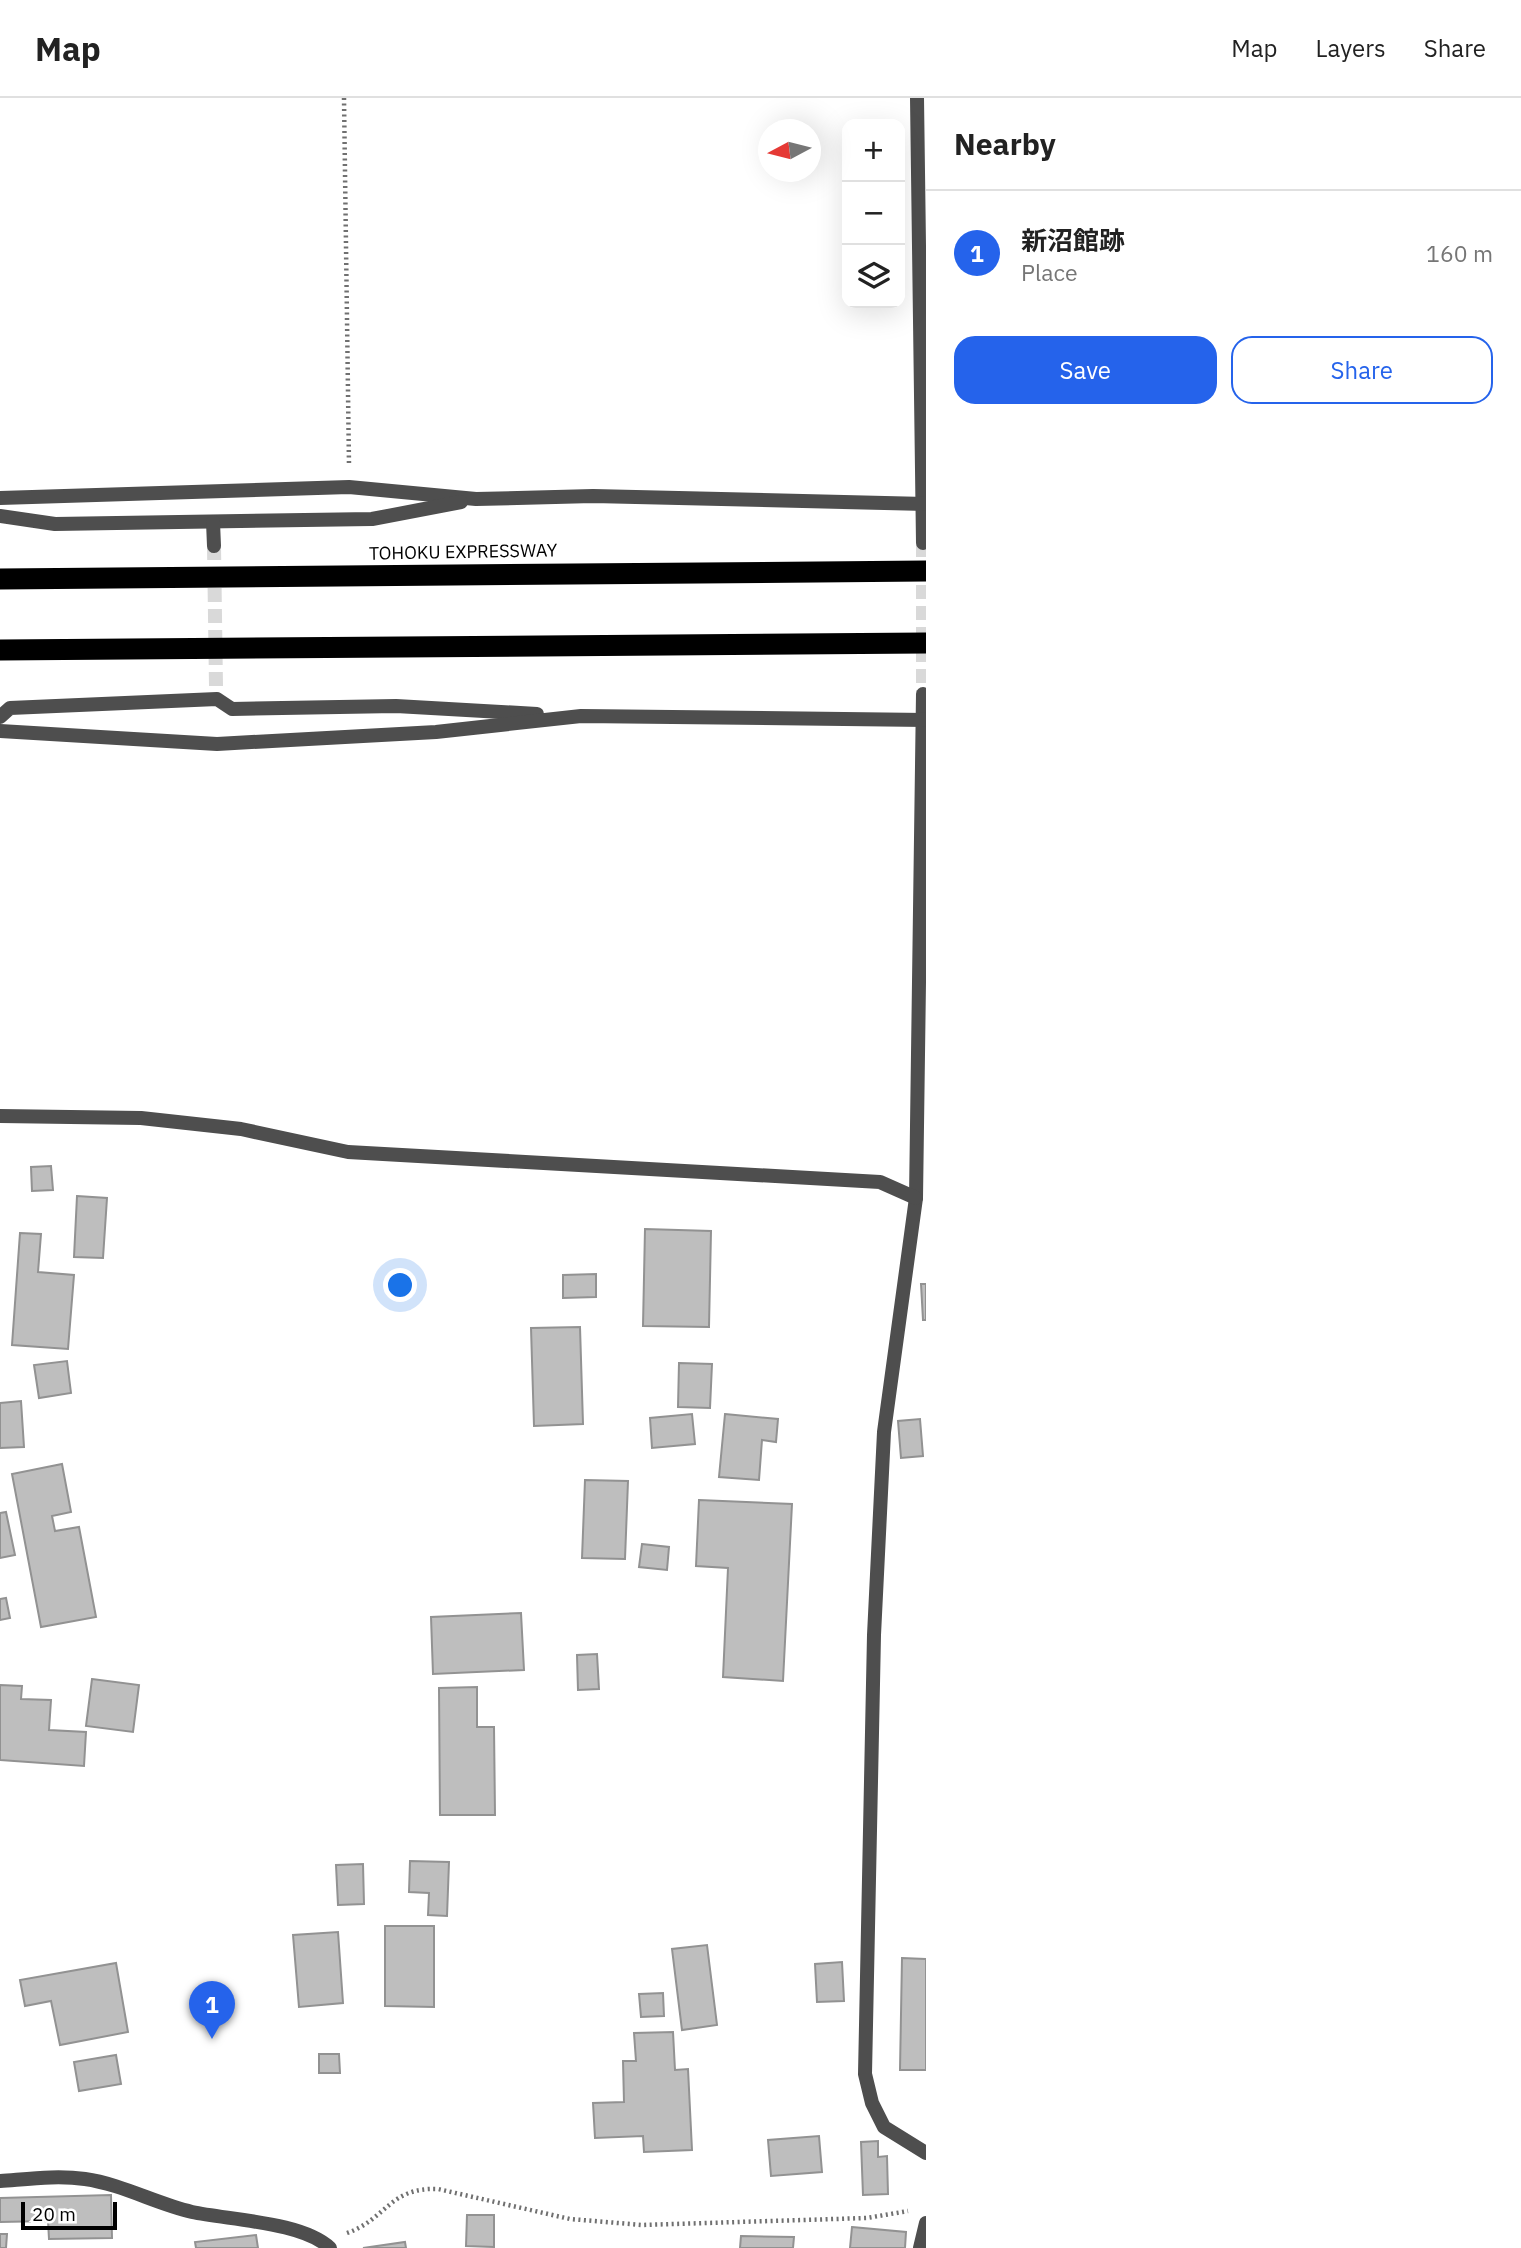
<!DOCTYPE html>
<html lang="en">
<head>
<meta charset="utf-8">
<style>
  body { margin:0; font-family:"IBM Plex Sans","Noto Sans JP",sans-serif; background:#f6f6f6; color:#222 }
  .controls { position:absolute; right:21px; top:21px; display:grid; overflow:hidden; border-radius:14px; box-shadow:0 7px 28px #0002 }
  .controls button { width:63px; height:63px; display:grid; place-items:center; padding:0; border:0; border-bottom:2px solid #e0e0e0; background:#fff; color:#222; font:35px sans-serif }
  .compass { position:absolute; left:758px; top:21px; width:63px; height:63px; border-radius:50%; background:#fff; box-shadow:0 7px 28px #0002; rotate:263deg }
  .scale { position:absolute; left:21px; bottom:18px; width:96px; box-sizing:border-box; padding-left:7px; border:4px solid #000; border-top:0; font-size:19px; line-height:24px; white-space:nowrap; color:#000; -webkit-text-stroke:5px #fff; paint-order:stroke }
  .you { position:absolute; left:401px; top:1188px; width:24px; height:24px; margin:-18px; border:5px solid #fff; border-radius:50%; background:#1a73e8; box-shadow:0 0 0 10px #1a73e833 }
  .badge { display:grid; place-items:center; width:46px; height:46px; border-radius:50%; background:#2563eb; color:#fff; font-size:23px; font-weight:700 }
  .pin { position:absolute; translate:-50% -58px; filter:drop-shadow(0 2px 4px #0008) }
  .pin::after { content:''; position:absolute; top:37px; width:24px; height:21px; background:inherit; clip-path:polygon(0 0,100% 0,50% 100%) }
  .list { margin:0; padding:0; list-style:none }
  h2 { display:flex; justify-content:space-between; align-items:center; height:91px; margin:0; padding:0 28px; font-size:30px }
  h2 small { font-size:23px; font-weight:400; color:#767676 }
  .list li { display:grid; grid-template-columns:46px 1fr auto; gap:21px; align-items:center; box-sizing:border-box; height:126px; padding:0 28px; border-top:2px solid #e0e0e0 }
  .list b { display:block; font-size:26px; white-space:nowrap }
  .list p { margin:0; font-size:23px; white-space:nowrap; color:#767676 }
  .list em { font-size:23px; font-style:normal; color:#767676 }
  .actions { display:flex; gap:14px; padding:21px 28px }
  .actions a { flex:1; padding:16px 0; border:2px solid #2563eb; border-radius:21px; text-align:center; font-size:24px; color:#2563eb }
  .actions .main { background:#2563eb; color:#fff }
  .icon { flex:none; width:38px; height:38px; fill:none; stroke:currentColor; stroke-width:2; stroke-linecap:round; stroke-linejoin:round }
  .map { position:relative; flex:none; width:926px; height:2150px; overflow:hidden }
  header { display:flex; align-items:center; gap:42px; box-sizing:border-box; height:98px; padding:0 35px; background:#fff; border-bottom:2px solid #e0e0e0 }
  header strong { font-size:33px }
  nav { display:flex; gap:38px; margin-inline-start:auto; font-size:24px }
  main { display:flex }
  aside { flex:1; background:#fff }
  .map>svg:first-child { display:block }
</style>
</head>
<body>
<header>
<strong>Map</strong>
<nav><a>Map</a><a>Layers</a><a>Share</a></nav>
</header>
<main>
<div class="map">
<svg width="926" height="2150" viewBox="0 0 926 2150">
  <rect width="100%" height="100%" fill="#fff"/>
  <g fill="#bebebe" stroke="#929292" stroke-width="2">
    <polygon points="51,1068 53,1092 32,1093 31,1069"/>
    <polygon points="77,1098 107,1100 103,1160 74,1159"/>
    <polygon points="645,1131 711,1133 709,1229 643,1228"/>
    <polygon points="20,1135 41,1136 38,1174 74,1177 68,1251 12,1247"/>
    <polygon points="596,1176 596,1199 563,1200 563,1177"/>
    <polygon points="921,1186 926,1186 926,1222 923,1222"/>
    <polygon points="580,1229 583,1326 534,1328 531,1230"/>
    <polygon points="67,1263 71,1295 39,1300 34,1267"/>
    <polygon points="679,1265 712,1266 710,1310 678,1309"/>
    <polygon points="21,1303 24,1349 0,1350 0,1305"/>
    <polygon points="692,1316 695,1346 652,1350 650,1320"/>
    <polygon points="725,1316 778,1321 776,1344 762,1342 759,1382 719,1379"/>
    <polygon points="920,1321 923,1358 901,1360 898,1323"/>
    <polygon points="62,1366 71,1414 52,1418 55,1433 79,1429 96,1519 41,1529 12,1376"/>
    <polygon points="585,1382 628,1383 625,1461 582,1460"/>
    <polygon points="699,1402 792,1406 783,1583 723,1579 728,1470 696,1468"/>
    <polygon points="6,1414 15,1457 0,1460 0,1415"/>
    <polygon points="642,1446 669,1449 667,1472 639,1469"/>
    <polygon points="6,1500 10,1520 0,1522 0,1501"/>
    <polygon points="521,1515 524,1572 433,1576 431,1519"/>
    <polygon points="597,1556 599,1591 578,1592 577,1557"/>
    <polygon points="92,1581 139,1587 133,1634 86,1628"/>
    <polygon points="0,1587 22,1588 21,1601 51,1602 49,1632 86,1634 84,1668 0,1662"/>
    <polygon points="477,1589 477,1629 494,1629 495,1717 440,1717 439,1590"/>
    <polygon points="410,1763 449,1764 447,1818 428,1817 429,1795 409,1794"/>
    <polygon points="363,1766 364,1806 338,1807 336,1767"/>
    <polygon points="385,1828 434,1828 434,1909 385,1908"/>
    <polygon points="338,1834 343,1905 299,1909 293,1837"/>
    <polygon points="707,1847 717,1927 682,1932 672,1851"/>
    <polygon points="902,1860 926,1861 926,1972 900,1972"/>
    <polygon points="842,1864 844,1903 817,1904 815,1866"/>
    <polygon points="116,1865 128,1934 60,1947 51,1903 25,1908 20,1882"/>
    <polygon points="663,1895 664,1918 641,1919 639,1896"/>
    <polygon points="673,1934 675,1972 688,1971 692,2052 644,2054 643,2038 595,2040 593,2005 624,2004 623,1963 636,1963 634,1935"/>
    <polygon points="319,1956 339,1956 340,1975 319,1975"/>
    <polygon points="116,1957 121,1986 79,1993 74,1964"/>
    <polygon points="819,2038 822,2074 771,2078 768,2042"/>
    <polygon points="878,2043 878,2059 887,2058 888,2096 863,2097 861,2044"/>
    <polygon points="111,2097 112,2140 49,2141 48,2123 0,2124 0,2100"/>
    <polygon points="467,2117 494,2117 494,2149 466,2148"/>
    <polygon points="852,2129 906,2134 905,2150 850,2150"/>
    <polygon points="0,2136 7,2136 6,2150 0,2150"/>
    <polygon points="256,2137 258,2150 196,2150 195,2144"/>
    <polygon points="741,2138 794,2139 793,2150 740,2150"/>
    <polygon points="405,2144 406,2150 363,2150"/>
  </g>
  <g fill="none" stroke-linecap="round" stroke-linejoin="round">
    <g stroke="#d9d9d9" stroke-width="14" stroke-dasharray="14 7" stroke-linecap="butt">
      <polyline points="923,445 923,596"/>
      <polyline points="214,448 216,588"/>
    </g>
    <g stroke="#707070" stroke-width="4.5" stroke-dasharray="2 3.5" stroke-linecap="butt">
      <polyline points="344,0 349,367"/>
      <path d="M347,2135C387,2121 389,2089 438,2091L570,2121L642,2127L867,2120L908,2113"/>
    </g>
    <g stroke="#4e4e4e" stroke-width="14">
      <polyline points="917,0 923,445"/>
      <polyline points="0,400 349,389 476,401 593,398 926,406"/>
      <polyline points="0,418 55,426 372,421 461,404"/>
      <polyline points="213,424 214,448"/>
      <polyline points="923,596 916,1100 884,1334 874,1537 865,1976 872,2005 884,2029 926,2055"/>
      <polyline points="0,619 10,610 217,601 232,611 396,608 537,616"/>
      <polyline points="0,633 217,646 436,634 581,618 926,622"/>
      <polyline points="0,1018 141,1020 241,1031 348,1054 880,1084 916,1100"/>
      <path d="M0,2083C28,2081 57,2077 85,2081C121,2086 157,2106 192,2114C230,2122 303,2124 330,2150"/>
      <polyline points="920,2150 926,2125"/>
    </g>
    <g stroke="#000" stroke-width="21">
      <polyline points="0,481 926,473"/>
      <polyline points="0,552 926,545"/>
    </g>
  </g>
  <g text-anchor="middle" stroke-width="6" stroke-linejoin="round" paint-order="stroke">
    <g font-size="18" fill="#000" stroke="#fff">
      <text transform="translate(463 454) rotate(-1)" y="6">TOHOKU EXPRESSWAY</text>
    </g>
  </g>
</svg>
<div class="controls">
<button>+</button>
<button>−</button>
<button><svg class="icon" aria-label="layers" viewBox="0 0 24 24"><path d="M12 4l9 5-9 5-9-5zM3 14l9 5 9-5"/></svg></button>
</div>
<svg class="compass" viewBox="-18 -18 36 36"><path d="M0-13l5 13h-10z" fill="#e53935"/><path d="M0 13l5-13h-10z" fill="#767676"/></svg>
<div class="scale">20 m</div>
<div class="you"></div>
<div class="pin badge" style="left:212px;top:1941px">1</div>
</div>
<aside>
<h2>Nearby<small></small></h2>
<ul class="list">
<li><span class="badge">1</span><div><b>新沼館跡</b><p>Place</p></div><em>160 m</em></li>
</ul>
<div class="actions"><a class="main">Save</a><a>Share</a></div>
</aside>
</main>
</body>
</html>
